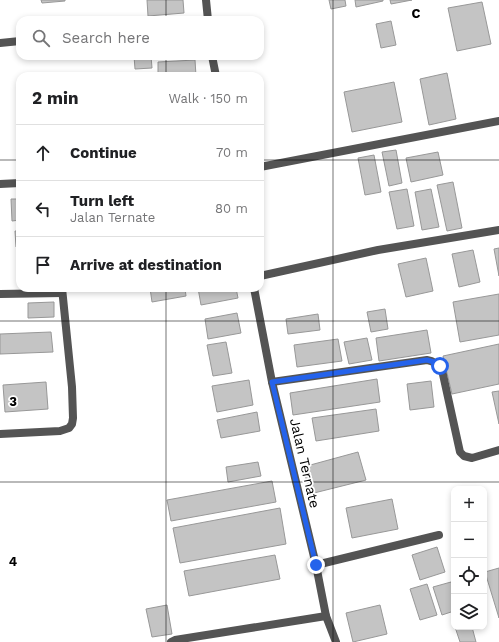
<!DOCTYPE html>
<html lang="en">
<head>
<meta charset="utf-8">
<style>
  body { margin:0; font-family:"Work Sans",sans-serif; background:#f2f2f2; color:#202124 }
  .controls { position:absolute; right:12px; bottom:12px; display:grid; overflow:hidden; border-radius:8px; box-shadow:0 2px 6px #0003 }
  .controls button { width:36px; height:36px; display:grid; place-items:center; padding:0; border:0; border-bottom:1px solid #e0e0e0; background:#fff; color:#202124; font:20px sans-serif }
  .stop { position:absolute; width:12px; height:12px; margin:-9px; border:3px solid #2563eb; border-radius:50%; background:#fff }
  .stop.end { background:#2563eb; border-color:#fff; box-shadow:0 1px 4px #0008 }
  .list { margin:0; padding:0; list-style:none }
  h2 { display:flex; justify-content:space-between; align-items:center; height:52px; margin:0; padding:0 16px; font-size:17px }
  h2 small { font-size:13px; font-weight:400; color:#757577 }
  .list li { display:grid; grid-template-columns:26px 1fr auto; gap:12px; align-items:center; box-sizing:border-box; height:56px; padding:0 16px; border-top:1px solid #e0e0e0 }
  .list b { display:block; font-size:15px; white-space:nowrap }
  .list p { margin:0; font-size:13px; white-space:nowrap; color:#757577 }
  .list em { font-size:13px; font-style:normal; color:#757577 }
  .icon { flex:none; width:22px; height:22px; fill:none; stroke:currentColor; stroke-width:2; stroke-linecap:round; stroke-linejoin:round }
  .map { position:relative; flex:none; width:499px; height:642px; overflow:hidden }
  .search { position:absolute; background:#fff; box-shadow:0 2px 6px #0003; left:16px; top:16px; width:248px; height:44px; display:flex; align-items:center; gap:10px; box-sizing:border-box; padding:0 14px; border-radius:12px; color:#757577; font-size:15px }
  .panel { position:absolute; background:#fff; box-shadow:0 2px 6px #0003; left:16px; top:72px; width:248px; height:220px; border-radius:12px }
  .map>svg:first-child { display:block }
</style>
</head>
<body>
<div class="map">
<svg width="499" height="642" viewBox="0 0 499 642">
  <rect width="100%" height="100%" fill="#fff"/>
  <g fill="#c4c4c4" stroke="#989898">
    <polygon points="41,0 65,0 65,1 42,3"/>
    <polygon points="147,0 183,0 184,13 148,16"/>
    <polygon points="329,0 345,0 346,6 331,9"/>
    <polygon points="355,0 383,0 383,1 356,7"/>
    <polygon points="390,0 412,0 391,4"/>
    <polygon points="482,2 491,44 457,51 448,8"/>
    <polygon points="391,21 396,45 381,48 376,24"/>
    <polygon points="134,56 151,56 152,68 135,69"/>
    <polygon points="195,60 196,76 158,76 158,62"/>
    <polygon points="447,73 456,119 429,125 420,79"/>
    <polygon points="394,82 402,122 352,132 344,92"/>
    <polygon points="396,150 402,183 389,186 382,152"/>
    <polygon points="438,152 443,175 411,182 406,158"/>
    <polygon points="374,155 381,192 365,195 358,158"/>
    <polygon points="453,182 462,228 447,231 437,185"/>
    <polygon points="407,189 414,226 397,229 389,192"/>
    <polygon points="431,189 439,227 422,230 415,192"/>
    <polygon points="11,199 20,199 20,220 12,221"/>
    <polygon points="15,231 20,231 20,247 16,247"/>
    <polygon points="499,248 499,276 494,249"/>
    <polygon points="473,250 480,282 459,287 452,254"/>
    <polygon points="426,258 433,291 406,297 398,264"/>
    <polygon points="150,288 185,288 186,296 152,302"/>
    <polygon points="198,288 236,288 238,298 201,305"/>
    <polygon points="499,294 499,335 460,342 453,302"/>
    <polygon points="54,302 54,317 28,318 28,303"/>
    <polygon points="385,309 388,329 371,332 367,312"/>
    <polygon points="237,313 241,333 208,339 205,319"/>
    <polygon points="318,314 320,330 288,334 286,319"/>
    <polygon points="427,330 431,353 379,361 376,338"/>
    <polygon points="51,332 53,352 0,354 0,334"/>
    <polygon points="367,338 372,360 349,364 344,342"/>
    <polygon points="338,339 342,361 297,367 294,345"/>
    <polygon points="226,342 232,373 213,376 207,345"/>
    <polygon points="499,344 499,384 452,394 443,356"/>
    <polygon points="377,379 380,402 293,415 290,393"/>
    <polygon points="249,380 253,405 217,412 212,386"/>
    <polygon points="431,381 434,407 410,410 407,384"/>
    <polygon points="46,382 48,409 5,412 3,385"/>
    <polygon points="499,391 499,424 492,392"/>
    <polygon points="376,409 379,431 316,441 312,418"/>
    <polygon points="257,412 260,431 221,438 217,420"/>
    <polygon points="358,452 366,480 310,494 303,467"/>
    <polygon points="258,462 261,476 228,482 226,467"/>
    <polygon points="272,481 276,502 171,521 167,500"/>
    <polygon points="392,499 398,529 352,538 346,508"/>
    <polygon points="280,508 286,544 180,563 173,528"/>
    <polygon points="437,547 445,572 420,580 412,555"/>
    <polygon points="275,555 280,579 189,596 184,571"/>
    <polygon points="499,568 499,618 485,572"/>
    <polygon points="451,582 454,590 454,611 442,615 433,587"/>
    <polygon points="427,584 437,615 420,620 410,589"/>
    <polygon points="167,605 172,634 152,637 146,609"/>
    <polygon points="380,605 387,634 353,642 346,613"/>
    <polygon points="455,627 472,627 476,642 460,642"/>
  </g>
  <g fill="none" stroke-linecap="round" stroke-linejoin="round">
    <g stroke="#545454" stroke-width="8">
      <polyline points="206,0 208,20"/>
      <polyline points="0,43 20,41"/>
      <polyline points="212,56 216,76"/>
      <polyline points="260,167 499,121"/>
      <polyline points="0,184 20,183"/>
      <polyline points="260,276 378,250 499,230"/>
      <polyline points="254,288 272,382 316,565 326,616 336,642"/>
      <polyline points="0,294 62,293"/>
      <path d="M272,382L427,360C434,361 438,364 442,370L460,452L464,456L472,458L499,450"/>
      <polyline points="0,434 60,431 69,428 72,424 73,418 72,387 62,288"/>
      <polyline points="316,565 439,535"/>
      <polyline points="171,642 175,640 326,616"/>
    </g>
  </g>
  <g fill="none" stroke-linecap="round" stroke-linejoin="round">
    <polyline stroke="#2563eb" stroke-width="5" points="316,565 272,382 427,360 434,362 440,366"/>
  </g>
  <path fill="none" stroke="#000" stroke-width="1" stroke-opacity="0.55" d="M166,0V20M333,0V642M166,56V76M0,160H20M260,160H499M166,288V642M0,321H499M0,482H499"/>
  <g text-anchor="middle" stroke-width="3.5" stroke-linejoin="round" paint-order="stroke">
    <g font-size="14" fill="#000" stroke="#fff">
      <text transform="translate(305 463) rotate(77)" y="5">Jalan Ternate</text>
    </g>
  </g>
  <g font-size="13" text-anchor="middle" font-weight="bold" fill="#000" stroke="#fff" stroke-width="3.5" stroke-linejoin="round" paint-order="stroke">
    <text x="416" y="18">C</text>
    <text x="13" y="406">3</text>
    <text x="13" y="566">4</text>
  </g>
</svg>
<div class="controls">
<button>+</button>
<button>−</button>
<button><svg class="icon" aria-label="locate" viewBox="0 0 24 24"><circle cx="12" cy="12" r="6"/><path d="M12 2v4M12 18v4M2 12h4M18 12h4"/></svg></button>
<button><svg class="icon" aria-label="layers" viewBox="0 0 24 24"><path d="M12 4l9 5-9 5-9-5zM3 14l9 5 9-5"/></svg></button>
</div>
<div class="stop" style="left:440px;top:366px"></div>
<div class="stop end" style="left:316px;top:565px"></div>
<div class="search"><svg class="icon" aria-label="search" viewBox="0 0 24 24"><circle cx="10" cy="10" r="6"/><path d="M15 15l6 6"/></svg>Search here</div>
<section class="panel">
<h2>2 min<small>Walk · 150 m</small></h2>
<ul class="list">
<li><svg class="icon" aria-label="ahead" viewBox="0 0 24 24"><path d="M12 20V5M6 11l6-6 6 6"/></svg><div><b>Continue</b></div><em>70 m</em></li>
<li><svg class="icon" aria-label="left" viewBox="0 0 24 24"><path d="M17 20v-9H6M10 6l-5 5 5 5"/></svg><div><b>Turn left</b><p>Jalan Ternate</p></div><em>80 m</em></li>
<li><svg class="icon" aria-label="arrive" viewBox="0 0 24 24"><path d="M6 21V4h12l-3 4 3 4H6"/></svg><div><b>Arrive at destination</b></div></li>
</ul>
</section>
</div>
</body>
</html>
